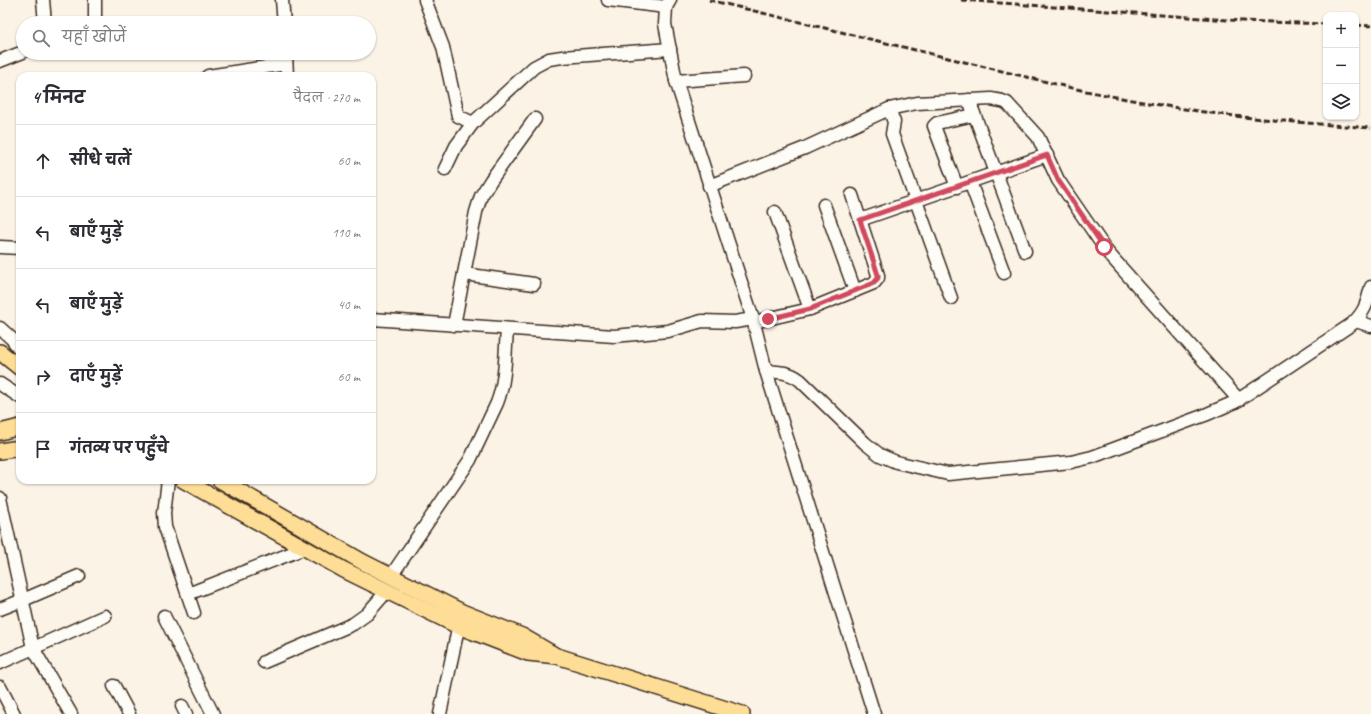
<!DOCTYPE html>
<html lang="hi">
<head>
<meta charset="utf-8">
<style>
  body { margin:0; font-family:Caveat,"Playpen Sans Deva",sans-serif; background:#f7f7f7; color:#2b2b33 }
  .controls { position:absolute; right:12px; top:12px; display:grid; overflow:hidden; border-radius:8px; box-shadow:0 1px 3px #0004 }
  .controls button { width:36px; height:36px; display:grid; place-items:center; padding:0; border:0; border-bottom:1px solid #e1e1e2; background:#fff; color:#2b2b33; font:20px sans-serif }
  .stop { position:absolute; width:12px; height:12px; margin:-9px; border:3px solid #d1495b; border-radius:50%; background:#fff }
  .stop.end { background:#d1495b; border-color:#fff; box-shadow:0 1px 4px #0008 }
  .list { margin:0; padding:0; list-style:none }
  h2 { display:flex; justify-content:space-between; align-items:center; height:52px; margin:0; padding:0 16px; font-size:17px }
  h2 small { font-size:13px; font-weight:400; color:#7c7c81 }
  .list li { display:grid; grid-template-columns:26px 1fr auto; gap:12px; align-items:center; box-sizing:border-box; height:72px; padding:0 16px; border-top:1px solid #e1e1e2 }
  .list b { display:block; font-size:15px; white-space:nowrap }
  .list em { font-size:13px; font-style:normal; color:#7c7c81 }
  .icon { flex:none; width:22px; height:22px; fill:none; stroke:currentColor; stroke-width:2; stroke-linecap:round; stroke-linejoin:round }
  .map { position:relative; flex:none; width:1371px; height:714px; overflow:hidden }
  .search { position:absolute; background:#fff; box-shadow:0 1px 3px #0004; left:16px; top:16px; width:360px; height:44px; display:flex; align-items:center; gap:10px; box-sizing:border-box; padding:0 14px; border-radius:22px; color:#7c7c81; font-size:15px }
  .panel { position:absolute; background:#fff; box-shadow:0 1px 3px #0004; left:16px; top:72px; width:360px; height:412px; border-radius:12px }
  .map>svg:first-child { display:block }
</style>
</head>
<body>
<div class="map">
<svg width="1371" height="714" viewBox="0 0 1371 714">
  <rect width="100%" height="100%" fill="#fbf3e6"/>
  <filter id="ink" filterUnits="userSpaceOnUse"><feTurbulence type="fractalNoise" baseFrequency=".025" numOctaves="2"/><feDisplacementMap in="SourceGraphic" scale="8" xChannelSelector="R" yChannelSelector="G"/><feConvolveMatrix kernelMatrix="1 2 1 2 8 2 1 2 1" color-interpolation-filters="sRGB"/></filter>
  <g filter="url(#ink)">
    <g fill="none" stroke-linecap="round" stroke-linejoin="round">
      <defs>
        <g id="minor">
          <polyline points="43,0 45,23"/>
          <polyline points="95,0 95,23"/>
          <polyline points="282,0 284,23"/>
          <polyline points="425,0 443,47 458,116 473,123"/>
          <polyline points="608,0 666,7"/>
          <polyline points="670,0 666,7 665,24 676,81 753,319 766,371 874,714"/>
          <polyline points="286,53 287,76"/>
          <polyline points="0,61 23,52"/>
          <polyline points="208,76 286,64"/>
          <polyline points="676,81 744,76"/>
          <polyline points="969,100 1025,251"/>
          <polyline points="889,109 894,122 892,134 951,298"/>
          <polyline points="445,169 456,146 473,123 534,67 549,59 562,57 670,49"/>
          <polyline points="970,182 1004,273"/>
          <polyline points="709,186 805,148 889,109 917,103 991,99 1002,101 1007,103 1038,137 1058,180 1108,253 1239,400"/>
          <polyline points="957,187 934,126 937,123 974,115"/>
          <polyline points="824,205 855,291"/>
          <polyline points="775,212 810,309"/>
          <polyline points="860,220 1047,155"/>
          <polyline points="0,247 20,248"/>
          <polyline points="464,274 534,284"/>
          <polyline points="372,319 614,336 668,331 702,321 735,322 753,319"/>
          <polyline points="1356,321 1371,326"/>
          <polyline points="754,322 810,309 874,283 878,278 878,275 852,195"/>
          <polyline points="454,325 476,212 481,196 491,180 535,119"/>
          <polyline points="0,328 12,339 20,350"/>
          <path d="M766,371C780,372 789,372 800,380L865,443L880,455L896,462L948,474L1071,462L1092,457L1205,415L1235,402L1352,324C1365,312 1367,303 1371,287"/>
          <polyline points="0,384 20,397"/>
          <polyline points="168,480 164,513 165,527 194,613"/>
          <polyline points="0,498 33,648 71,714"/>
          <path d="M391,576L470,460L497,403C506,380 505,354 507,330"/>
          <polyline points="188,594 305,548"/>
          <polyline points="0,609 23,600 79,576"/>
          <polyline points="164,616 213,714"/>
          <polyline points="264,662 353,624 367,614 387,591"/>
          <polyline points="0,663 105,616"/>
          <polyline points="114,686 129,714"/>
          <polyline points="0,687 14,714"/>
          <polyline points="182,706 186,714"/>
          <polyline points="440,714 460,619"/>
        </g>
        <g id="major">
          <polyline points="0,352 20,368"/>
          <polyline points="0,432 20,427"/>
          <polyline points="0,451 20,448"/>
          <polyline points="183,480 344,570 458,626 528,653 557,656 742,714"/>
          <polyline points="220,480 363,562 462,612 522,636 553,654"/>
        </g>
      </defs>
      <use href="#minor" stroke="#3b2a1e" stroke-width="15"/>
      <use href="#major" stroke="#3b2a1e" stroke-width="18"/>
      <use href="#minor" stroke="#fdfcf7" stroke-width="12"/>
      <use href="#major" stroke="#fedd96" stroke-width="15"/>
      <g stroke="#3b2a1e" stroke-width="3" stroke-dasharray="6 3" stroke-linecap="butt">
        <path d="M709,0L1076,89C1135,101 1194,112 1253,118C1292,122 1332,125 1371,128"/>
        <polyline points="961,0 1242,21 1326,24"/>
        <polyline points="1356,25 1371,26"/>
      </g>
    </g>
  </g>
  <g fill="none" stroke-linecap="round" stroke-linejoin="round" filter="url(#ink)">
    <polyline stroke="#d1495b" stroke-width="5" points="768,319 810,309 874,283 878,278 878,275 860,220 1047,155 1058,180 1104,247"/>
  </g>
</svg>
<div class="controls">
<button>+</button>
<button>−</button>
<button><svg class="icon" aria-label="layers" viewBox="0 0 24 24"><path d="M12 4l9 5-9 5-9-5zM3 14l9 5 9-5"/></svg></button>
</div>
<div class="stop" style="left:1104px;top:247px"></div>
<div class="stop end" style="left:768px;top:319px"></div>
<div class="search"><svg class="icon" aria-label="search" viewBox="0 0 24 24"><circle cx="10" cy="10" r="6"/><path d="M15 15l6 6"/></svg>यहाँ खोजें</div>
<section class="panel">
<h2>4 मिनट<small>पैदल · 270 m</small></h2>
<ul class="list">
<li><svg class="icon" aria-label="ahead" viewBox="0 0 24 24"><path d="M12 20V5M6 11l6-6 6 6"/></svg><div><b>सीधे चलें</b></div><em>60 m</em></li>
<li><svg class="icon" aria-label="left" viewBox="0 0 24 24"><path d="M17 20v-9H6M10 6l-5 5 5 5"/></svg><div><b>बाएँ मुड़ें</b></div><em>110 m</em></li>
<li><svg class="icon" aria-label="left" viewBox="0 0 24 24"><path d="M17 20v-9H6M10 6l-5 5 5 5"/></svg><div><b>बाएँ मुड़ें</b></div><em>40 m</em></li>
<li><svg class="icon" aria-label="right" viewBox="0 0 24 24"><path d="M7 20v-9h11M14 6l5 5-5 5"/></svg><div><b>दाएँ मुड़ें</b></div><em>60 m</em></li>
<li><svg class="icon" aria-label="arrive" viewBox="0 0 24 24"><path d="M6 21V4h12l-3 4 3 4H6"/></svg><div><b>गंतव्य पर पहुँचे</b></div></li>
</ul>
</section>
</div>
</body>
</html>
